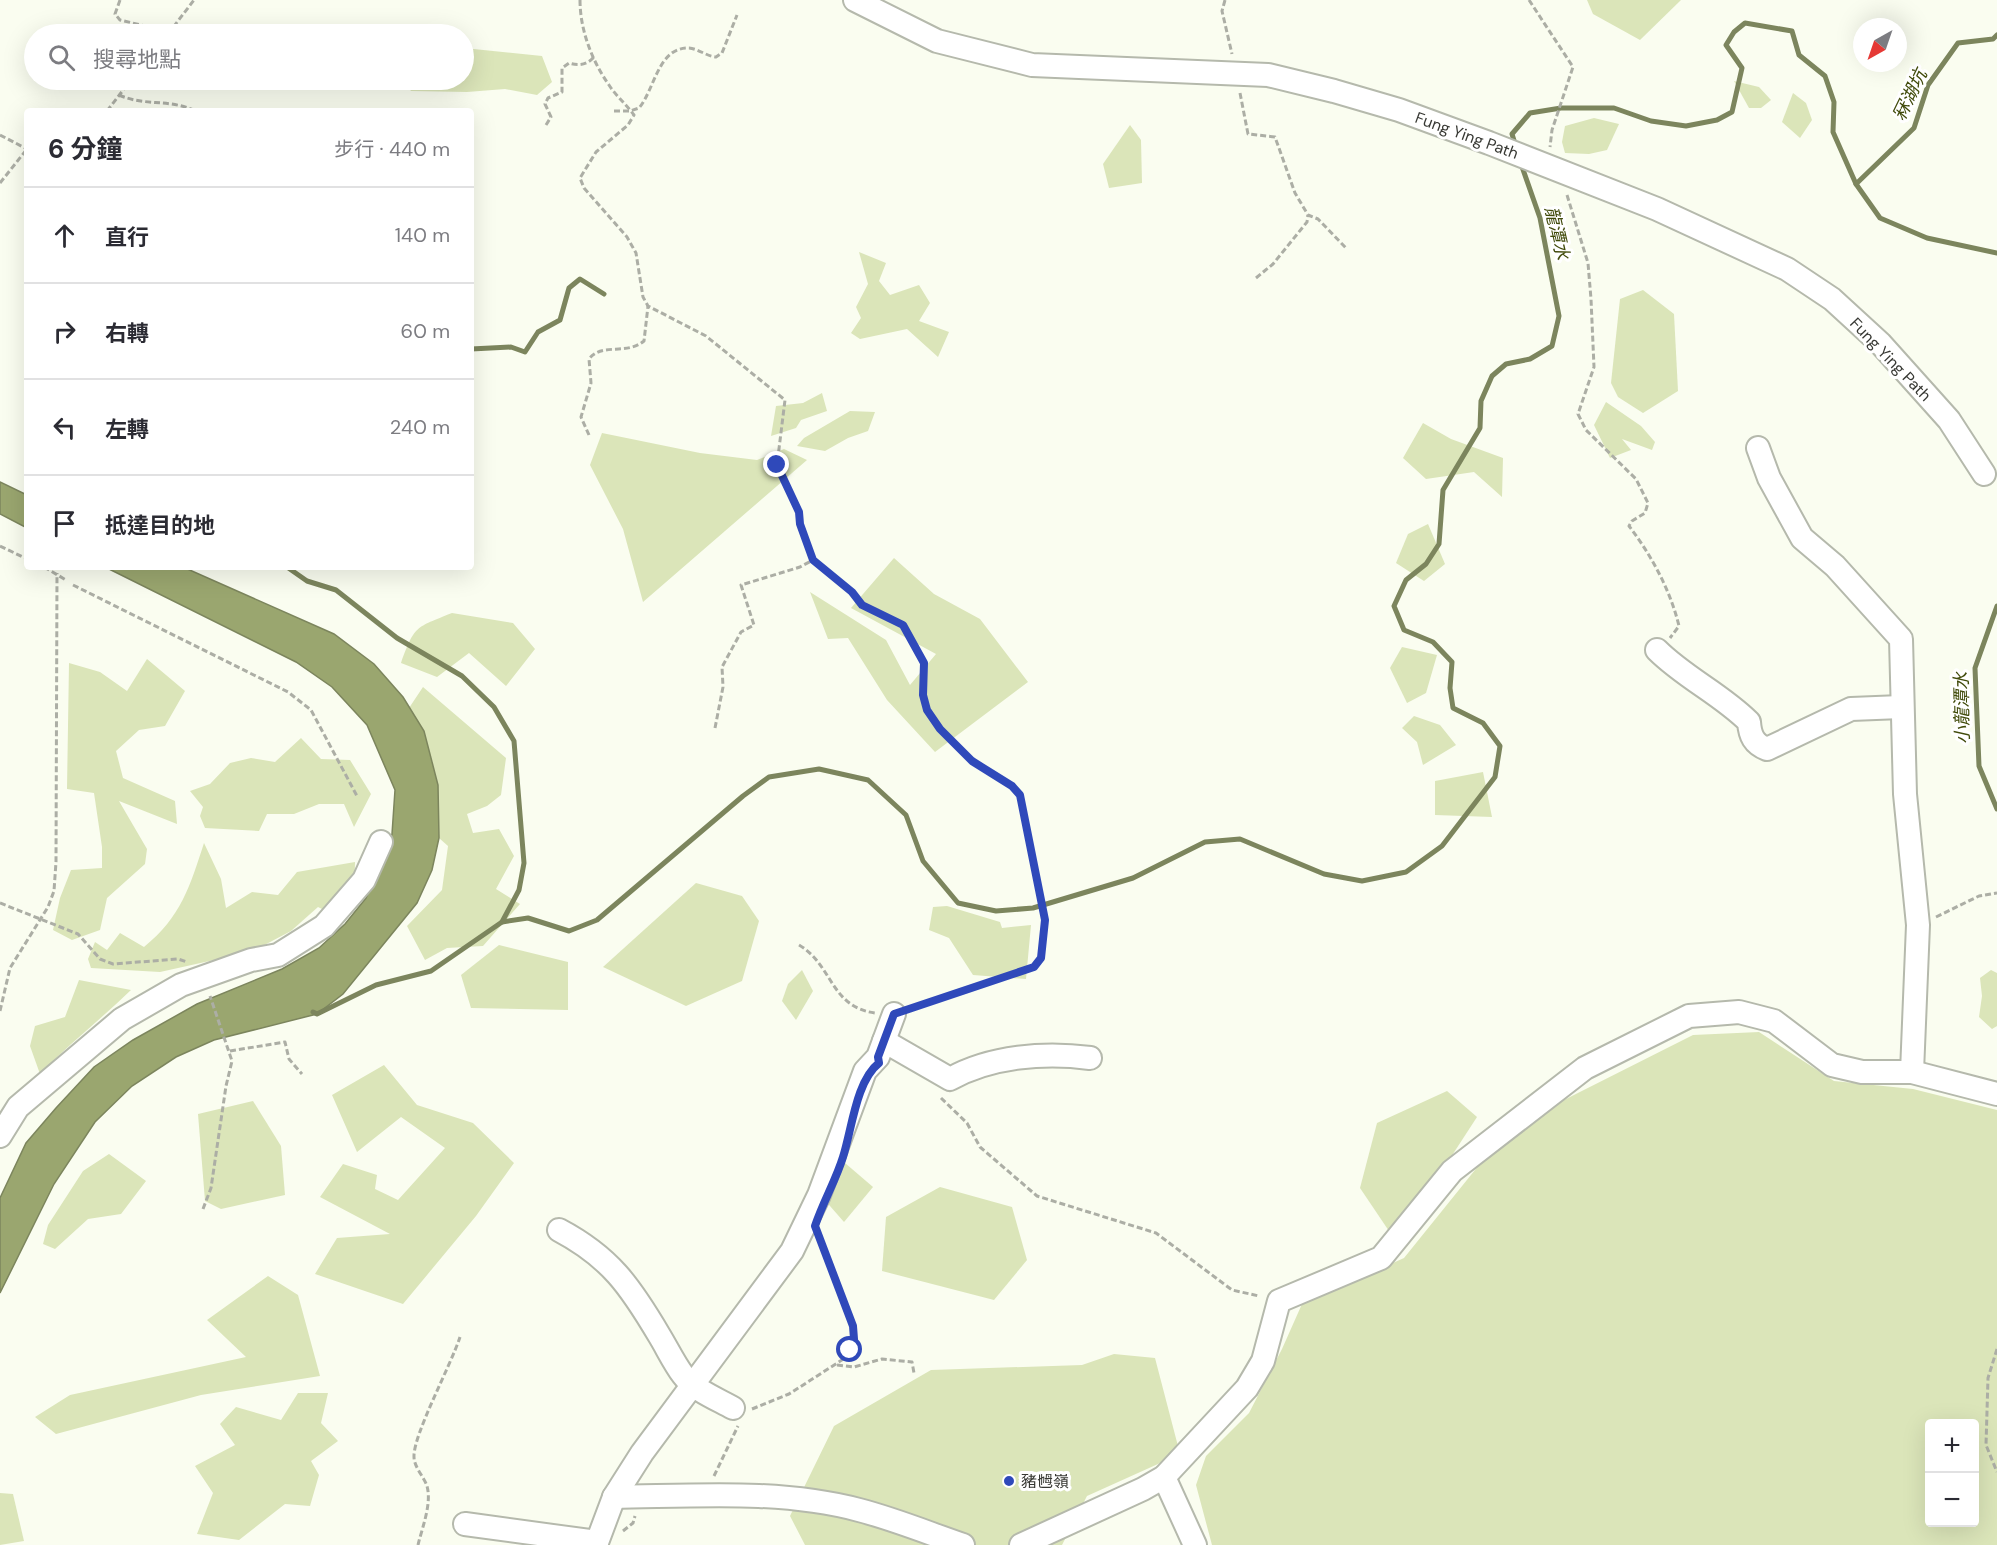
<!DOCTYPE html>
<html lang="zh-TW">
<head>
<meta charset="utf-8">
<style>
  body { margin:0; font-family:"DM Sans","Noto Sans TC",sans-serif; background:#f7f7f7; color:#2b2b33 }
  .controls { position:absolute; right:18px; bottom:18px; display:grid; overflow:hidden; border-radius:6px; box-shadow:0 6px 24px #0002 }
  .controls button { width:54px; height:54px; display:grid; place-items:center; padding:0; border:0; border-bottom:2px solid #e1e1e2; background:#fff; color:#2b2b33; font:30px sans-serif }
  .compass { position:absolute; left:1853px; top:18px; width:54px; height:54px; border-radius:50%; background:#fff; box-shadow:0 6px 24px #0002; rotate:220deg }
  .stop { position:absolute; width:18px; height:18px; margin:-14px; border:4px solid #2f49ba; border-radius:50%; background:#fff }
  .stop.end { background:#2f49ba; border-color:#fff; box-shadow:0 2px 6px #0008 }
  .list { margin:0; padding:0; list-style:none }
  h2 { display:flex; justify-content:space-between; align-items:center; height:78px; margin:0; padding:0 24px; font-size:26px }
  h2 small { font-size:20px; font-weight:400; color:#7c7c81 }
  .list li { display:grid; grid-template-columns:39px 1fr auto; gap:18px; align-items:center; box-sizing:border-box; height:96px; padding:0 24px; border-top:2px solid #e1e1e2 }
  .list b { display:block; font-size:22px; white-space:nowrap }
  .list em { font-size:20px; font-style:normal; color:#7c7c81 }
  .icon { flex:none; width:33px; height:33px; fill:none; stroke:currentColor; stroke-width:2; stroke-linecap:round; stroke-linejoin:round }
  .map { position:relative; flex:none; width:1997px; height:1545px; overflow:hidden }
  .search { position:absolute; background:#fff; box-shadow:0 6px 24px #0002; left:24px; top:24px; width:450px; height:66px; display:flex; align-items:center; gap:15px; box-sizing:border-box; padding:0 21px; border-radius:33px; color:#7c7c81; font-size:22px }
  .panel { position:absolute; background:#fff; box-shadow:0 6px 24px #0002; left:24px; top:108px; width:450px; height:462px; border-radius:6px }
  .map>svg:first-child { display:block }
</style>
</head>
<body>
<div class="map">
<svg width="1997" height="1545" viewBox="0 0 1997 1545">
  <rect width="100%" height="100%" fill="#fafdf0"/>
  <g fill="#dbe5b9" fill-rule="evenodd">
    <polygon points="1587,0 1681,0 1640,40 1593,14"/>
    <polygon points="464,48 542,56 552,82 537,95 505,89 467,92 411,91 403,80 464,80"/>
    <polygon points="1734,81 1759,87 1771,100 1761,108 1749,108"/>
    <polygon points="1793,93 1806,103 1812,120 1800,138 1782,122"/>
    <polygon points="1594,118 1619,124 1607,150 1589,154 1565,153 1562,142 1565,126"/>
    <polygon points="1130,125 1141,140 1142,183 1109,188 1103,164"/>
    <polygon points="859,252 886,263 879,281 890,295 919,285 930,303 919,321 949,332 938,357 907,329 860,339 851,333 861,318 856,307 868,284"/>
    <polygon points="1643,290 1674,314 1678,391 1643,413 1618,397 1611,383 1620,299"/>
    <polygon points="822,393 827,411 801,420 796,428 771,436 776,406 803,403"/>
    <polygon points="1606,402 1641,426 1655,442 1652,450 1622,439 1631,450 1610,458 1594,425"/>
    <polygon points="850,411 875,412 868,431 848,438 825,451 797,446 804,438"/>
    <polygon points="1423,423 1451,439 1503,458 1502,497 1474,472 1426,479 1403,458"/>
    <polygon points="602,433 700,453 757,460 784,449 807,460 643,602 623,529 590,465"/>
    <polygon points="1428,524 1445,564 1424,581 1396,563 1408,534"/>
    <polygon points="894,558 934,594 980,619 1028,682 935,752 887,700 848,638 828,639 810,592 886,640 910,685 936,654 851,608"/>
    <path d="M452,613L513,623L535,649L506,686L469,653L437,677L401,663C415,625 415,628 452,613Z"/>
    <polygon points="1402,647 1437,655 1426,693 1407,703 1390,668"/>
    <polygon points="147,659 185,691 165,726 139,730 116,751 123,778 175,801 177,824 119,801 147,849 145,864 107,898 100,930 72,940 53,930 60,898 71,870 102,868 102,847 94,793 67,789 69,663 100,672 127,691"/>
    <path d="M423,687L506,758L501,795L487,806L467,814L473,833L499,829L514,856L496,889L520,904L483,946L447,948L425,960L407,926L442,890L448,846L439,838C438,786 437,753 409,708Z"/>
    <polygon points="1414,716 1440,725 1456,745 1423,765 1417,742 1402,728"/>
    <polygon points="301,738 321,759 350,760 371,794 354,827 344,804 319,804 294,814 267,814 259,831 205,828 200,816 203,807 190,791 210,784 230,763 251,758 275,762"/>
    <polygon points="1483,772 1492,817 1435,815 1435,781"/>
    <path d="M204,843L221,879L226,908L252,892L278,895L297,872L355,862L354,903L340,918L318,907L291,931L238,959L214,960L160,972L91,968L88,959L95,942L107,950L120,933L144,947C181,917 190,886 204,843Z"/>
    <polygon points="696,883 742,896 759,921 742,981 686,1006 603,967"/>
    <polygon points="947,906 1000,922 1002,928 1031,925 1026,979 973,975 949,938 929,930 933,907"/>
    <polygon points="499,945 568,962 568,1010 471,1008 461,975"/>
    <polygon points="802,970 813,991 796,1020 782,1001 788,984"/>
    <polygon points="1991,970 1997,973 1997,1026 1992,1029 1979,1017 1982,996 1980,978"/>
    <path d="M79,980L131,990C101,1019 69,1044 40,1074L30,1046L35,1026L65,1017Z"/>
    <path d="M1759,1032L1834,1081L1913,1089L1997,1110V1545H1212L1196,1485L1206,1456L1249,1413L1282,1349L1302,1304L1404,1258L1479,1165L1564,1100L1693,1035ZM1930,1424H1974V1522H1930Z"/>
    <polygon points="384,1065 417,1105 473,1123 514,1163 476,1216 403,1304 315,1274 337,1238 390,1234 320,1197 343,1164 377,1175 375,1189 398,1200 445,1148 401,1117 357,1152 332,1095"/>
    <polygon points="1447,1091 1477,1117 1436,1180 1393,1237 1360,1188 1377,1123"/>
    <polygon points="253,1101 281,1146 285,1195 221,1209 205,1201 198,1114"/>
    <polygon points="109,1154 146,1181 121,1214 88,1219 55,1249 43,1244 48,1225 83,1171"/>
    <polygon points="845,1163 873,1187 844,1222 823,1198"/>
    <polygon points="940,1187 1012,1207 1027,1260 994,1300 882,1271 886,1217"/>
    <polygon points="268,1276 298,1295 320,1376 201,1395 56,1434 35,1417 70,1395 246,1357 207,1320"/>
    <polygon points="1114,1354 1155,1358 1179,1450 1158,1464 1087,1496 1062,1545 805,1545 790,1516 834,1426 931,1370 1082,1365"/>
    <polygon points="298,1393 328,1393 321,1423 338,1441 311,1461 319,1475 310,1506 285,1504 239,1540 197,1534 213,1493 195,1466 235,1445 220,1424 236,1407 281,1420"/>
    <polygon points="0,1493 13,1494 24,1541 0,1545"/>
  </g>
  <g fill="#9aa66f" stroke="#7c855d" stroke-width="1.5">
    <polygon points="0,482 27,495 27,528 0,514"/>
    <polygon points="105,567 183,567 334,634 374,664 403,697 424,731 438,785 439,838 432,870 417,903 343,994 317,1014 214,1040 176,1057 132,1086 95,1122 54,1184 0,1293 0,1198 26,1143 56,1108 94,1067 133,1040 197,1004 282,969 319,948 345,924 366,898 392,834 395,790 367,725 332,687 296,662"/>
  </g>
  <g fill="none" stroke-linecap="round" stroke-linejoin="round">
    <g stroke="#7c855d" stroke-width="5">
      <polyline points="1516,147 1512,134 1530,113 1561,108 1614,108 1651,121 1686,126 1717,120 1732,112 1742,68 1726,45 1734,32 1745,23 1792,31 1799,55 1825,76 1834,102 1833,132 1856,184 1880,218 1927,238 1997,253"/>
      <polyline points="1856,184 1914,128 1928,85 1958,43 1993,39 1997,35"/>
      <polyline points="471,349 511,347 525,352 538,332 560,320 569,288 580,279 604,294"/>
      <polyline points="287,567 307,581 336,590 397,638 462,676 494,707 514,741 524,863 519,890 502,922"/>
      <polyline points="1997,606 1975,668 1979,766 1997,809"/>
      <polyline points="313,1012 317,1014 376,985 431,971 502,922 528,918 569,931 597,920 743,796 769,777 819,769 868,780 906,815 923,861 958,903 996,911 1033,908 1133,878 1205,842 1240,839 1324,874 1362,881 1406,872 1442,846 1495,777 1500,746 1483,723 1453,708 1450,688 1452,662 1433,642 1404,630 1394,606 1406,580 1426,564 1439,544 1443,490 1480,428 1481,401 1492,376 1506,364 1530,359 1552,346 1559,316 1540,218 1520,161"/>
    </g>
    <defs>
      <g id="minor">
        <polyline points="855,0 937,41 1032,65 1268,75 1334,91 1399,110 1489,143 1657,209 1787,269 1832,299 1880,343 1949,420 1984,474"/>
        <polyline points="1758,448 1769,478 1802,538 1835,566 1901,639 1905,794 1918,925 1912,1072"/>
        <path d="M1657,650C1685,678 1721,694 1749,722C1750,736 1754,744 1767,749L1851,709L1901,707"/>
        <path d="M884,1041L950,1079C991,1056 1045,1052 1090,1058"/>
        <polyline points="0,1136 18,1107 122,1019 181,985 251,960 278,955 324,926 364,880 381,842"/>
        <path d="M559,1230C610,1257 630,1286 659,1335C667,1348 674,1363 683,1375C694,1390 717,1399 733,1408"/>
        <polyline points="1164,1477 1195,1545"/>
        <path d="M614,1497C695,1496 780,1489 859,1510C894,1519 928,1533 963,1545"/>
        <polyline points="465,1524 597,1542"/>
        <polyline points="596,1545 614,1497 642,1453 792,1251 819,1195 865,1071 878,1057 894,1014"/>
        <polyline points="1021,1545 1143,1489 1164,1477 1247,1388 1263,1361 1279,1301 1381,1258 1452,1171 1585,1068 1689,1016 1739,1012 1774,1021 1832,1065 1862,1072 1912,1072 1997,1094"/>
      </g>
    </defs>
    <use href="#minor" stroke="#b5b9ac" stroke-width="26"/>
    <g stroke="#acaea5" stroke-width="3" stroke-dasharray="6 3" stroke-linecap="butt">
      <polyline points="120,0 115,14 120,20 170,32"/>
      <path d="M580,0C580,30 592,61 609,85C616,96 626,104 634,115L628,125L596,152L580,178L584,188L627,237L636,253L643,297L648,306L706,336L785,400L777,465L799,512L800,524L813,560L852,592L862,605L903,625L924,663L923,695L927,710L940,729L972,761L1012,786L1020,795L1024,808L1045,920L1041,958L1029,970L911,1008"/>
      <polyline points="1225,0 1222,11 1232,54"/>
      <polyline points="1529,0 1573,67 1552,130 1550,147"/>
      <polyline points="168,34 194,0"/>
      <polyline points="1240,93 1248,134 1275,137 1295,193 1308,215 1318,219 1346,248"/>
      <path d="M119,95C147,107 167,98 196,111"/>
      <polyline points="107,111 131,80"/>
      <path d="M614,111H630L639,108C655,89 658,47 689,48C699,49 706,56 716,57L722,53L737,15"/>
      <path d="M546,125L551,117L545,104L548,98L562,92V68L569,63C578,66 587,65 594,57"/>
      <polyline points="0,135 27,149"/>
      <polyline points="0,183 27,149"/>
      <path d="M1567,195L1588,263L1591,299L1594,367L1578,414L1586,430L1636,479L1648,503L1645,513L1632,521L1629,526C1651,555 1670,589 1679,626L1670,638"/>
      <polyline points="1256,278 1273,264 1307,222 1308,215"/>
      <path d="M589,435L581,417L591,383L589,359C602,342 625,356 644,341L648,306"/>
      <polyline points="0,546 27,559"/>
      <polyline points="44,567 66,580"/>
      <polyline points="73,585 288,692 311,710 357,796"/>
      <polyline points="715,728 723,687 722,667 741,632 754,625 741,585 800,567 813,560"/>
      <polyline points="0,903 78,934 100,959 113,964 178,959 187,962"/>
      <polyline points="1936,917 1979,896 1997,893"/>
      <path d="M799,945C833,965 830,1007 875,1013"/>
      <polyline points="0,1011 10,968 48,907 54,891 56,862 57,573"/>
      <polyline points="230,1051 285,1042 289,1059 302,1074"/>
      <polyline points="941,1098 967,1123 980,1147 1037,1196 1156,1233 1232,1290 1259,1296"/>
      <polyline points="203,1209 211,1188 226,1086 232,1061 210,996"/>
      <polyline points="1997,1349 1988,1378 1986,1445 1997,1472"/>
      <polyline points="837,1365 854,1367 882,1359 912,1362 914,1373"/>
      <path d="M752,1409L789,1394L845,1358C852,1347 855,1340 853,1326L824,1245L819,1238"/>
      <polyline points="714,1476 738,1426"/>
      <polyline points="623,1531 633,1523 635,1516"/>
      <path d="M418,1545C422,1528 432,1504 427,1486C424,1477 414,1467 414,1457C413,1435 451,1365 460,1337"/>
    </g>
    <use href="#minor" stroke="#fff" stroke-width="22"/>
  </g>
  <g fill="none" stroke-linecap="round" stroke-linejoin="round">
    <path stroke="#2f49ba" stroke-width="8" d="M777,465L799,512L800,524L813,560L852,592L862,605L903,625L924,663L923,695L927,710L940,729L972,761L1012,786L1020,795L1045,920L1041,958L1034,967L894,1014L878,1057L879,1063C856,1081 852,1129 843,1157C836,1180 823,1202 815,1226L853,1326L854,1339L850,1350"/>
  </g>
  <circle fill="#2f49ba" stroke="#fff" stroke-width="2" cx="1009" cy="1481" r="6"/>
  <g text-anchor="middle" stroke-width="6" stroke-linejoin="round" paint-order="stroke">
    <g font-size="16" fill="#373833" stroke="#fff">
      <text transform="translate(1467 135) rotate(20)" y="6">Fung Ying Path</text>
      <text transform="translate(1891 359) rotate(46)" y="6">Fung Ying Path</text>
    </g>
    <g font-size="16" fill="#373833" stroke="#fff" text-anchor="start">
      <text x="1021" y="1487">豬乸嶺</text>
    </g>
    <g font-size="18" font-style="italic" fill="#414b0b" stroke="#fff">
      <text transform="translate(1910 95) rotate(-64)" y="6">冧湖坑</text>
      <text transform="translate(1557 233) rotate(77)" y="6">龍潭水</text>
      <text transform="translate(1962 708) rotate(-91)" y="6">小龍潭水</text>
    </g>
  </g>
</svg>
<div class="controls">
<button>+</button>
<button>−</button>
</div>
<svg class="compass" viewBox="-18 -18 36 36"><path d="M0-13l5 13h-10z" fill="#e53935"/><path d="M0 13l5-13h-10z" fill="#7c7c81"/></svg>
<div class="stop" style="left:850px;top:1350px"></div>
<div class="stop end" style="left:777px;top:465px"></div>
<div class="search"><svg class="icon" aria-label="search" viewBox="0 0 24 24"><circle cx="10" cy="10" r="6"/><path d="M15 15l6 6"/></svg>搜尋地點</div>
<section class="panel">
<h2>6 分鐘<small>步行 · 440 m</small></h2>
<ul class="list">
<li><svg class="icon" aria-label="ahead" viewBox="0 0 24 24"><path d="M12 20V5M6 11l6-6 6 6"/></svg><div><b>直行</b></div><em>140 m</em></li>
<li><svg class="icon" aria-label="right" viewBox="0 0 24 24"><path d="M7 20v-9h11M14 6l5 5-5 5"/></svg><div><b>右轉</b></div><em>60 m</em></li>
<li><svg class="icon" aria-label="left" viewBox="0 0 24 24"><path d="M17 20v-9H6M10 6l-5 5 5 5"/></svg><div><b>左轉</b></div><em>240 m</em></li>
<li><svg class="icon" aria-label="arrive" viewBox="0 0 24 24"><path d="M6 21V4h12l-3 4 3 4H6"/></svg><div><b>抵達目的地</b></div></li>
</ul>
</section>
</div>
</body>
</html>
